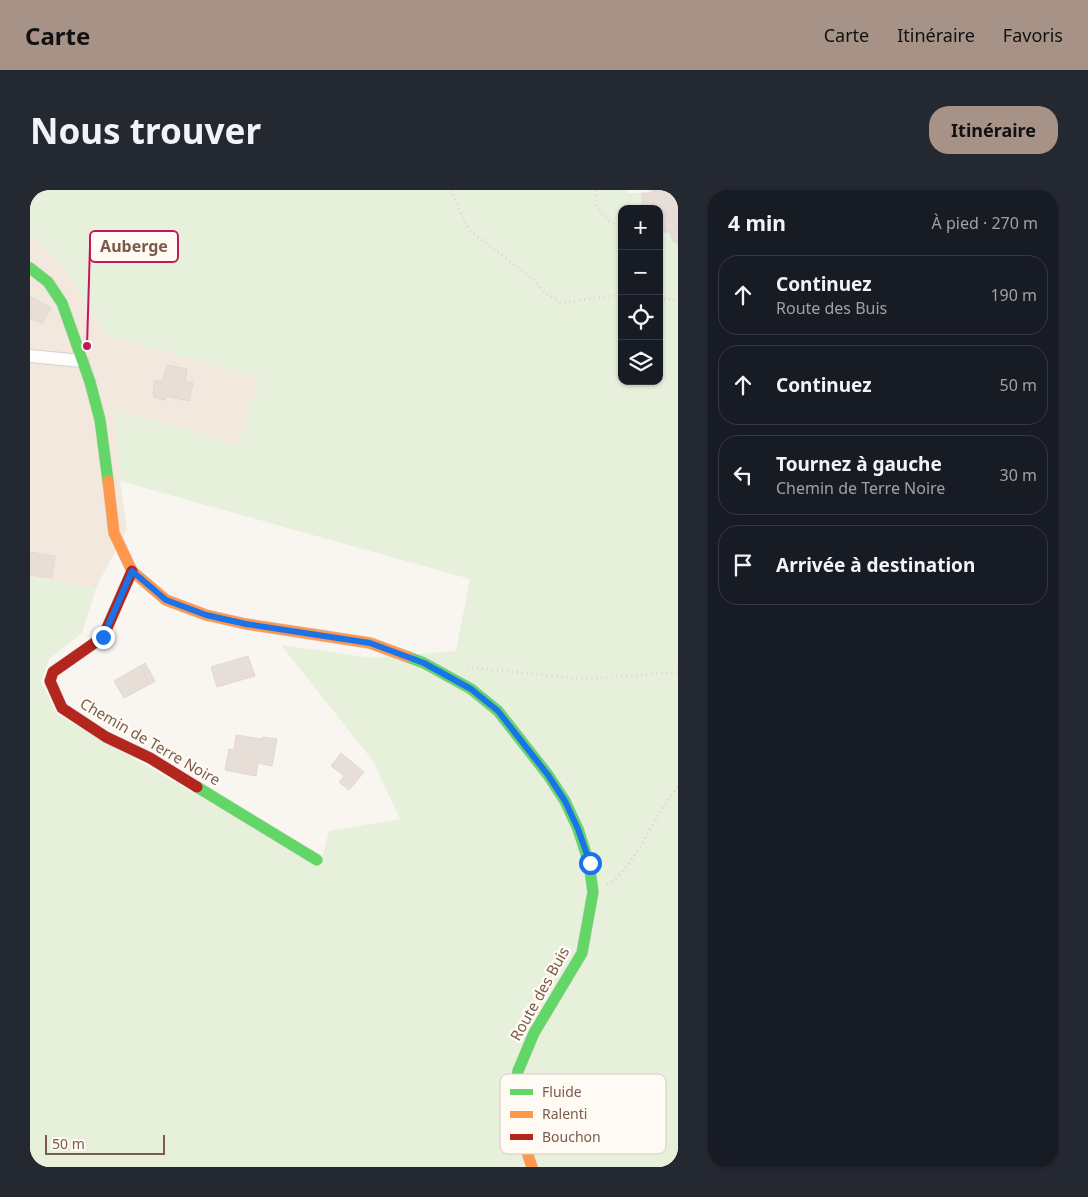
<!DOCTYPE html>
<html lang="fr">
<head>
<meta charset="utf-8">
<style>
  body { margin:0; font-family:"Noto Sans",sans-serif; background:#242831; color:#f1f3f6 }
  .controls { position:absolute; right:15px; top:15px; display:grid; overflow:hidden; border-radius:10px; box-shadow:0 1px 4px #0004 }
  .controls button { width:45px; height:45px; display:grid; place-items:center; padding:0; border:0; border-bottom:1px solid #363941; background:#171b24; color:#f1f3f6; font:25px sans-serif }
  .scale { position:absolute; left:15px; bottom:12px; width:120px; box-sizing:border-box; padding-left:5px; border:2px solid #7a5c4d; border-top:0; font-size:14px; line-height:18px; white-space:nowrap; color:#7a5c4d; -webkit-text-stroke:4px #fffaf3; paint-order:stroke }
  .stop { position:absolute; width:15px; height:15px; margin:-11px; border:4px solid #1a73e8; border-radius:50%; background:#fff }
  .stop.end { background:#1a73e8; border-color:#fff; box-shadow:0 1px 5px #0008 }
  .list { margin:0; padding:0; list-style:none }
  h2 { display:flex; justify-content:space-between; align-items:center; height:65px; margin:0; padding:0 20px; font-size:21px }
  h2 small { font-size:16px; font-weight:400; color:#9ea1a6 }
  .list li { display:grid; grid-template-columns:32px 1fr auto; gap:15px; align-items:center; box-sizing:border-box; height:80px; margin:0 10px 10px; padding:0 10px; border:1px solid #363941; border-radius:20px }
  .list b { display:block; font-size:19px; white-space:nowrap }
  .list p { margin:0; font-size:16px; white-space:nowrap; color:#9ea1a6 }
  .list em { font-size:16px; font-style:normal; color:#9ea1a6 }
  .icon { flex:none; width:28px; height:28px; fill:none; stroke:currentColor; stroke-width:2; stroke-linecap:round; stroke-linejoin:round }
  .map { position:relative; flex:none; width:648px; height:977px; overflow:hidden; border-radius:20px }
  header { display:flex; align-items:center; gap:30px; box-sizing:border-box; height:70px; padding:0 25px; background:#a69286; color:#111 }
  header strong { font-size:24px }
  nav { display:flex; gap:28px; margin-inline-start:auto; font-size:18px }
  .intro { display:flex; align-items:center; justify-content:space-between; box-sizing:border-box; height:120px; padding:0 30px }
  h1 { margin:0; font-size:35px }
  .button { padding:12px 22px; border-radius:20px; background:#a69286; color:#111; font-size:18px; font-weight:700 }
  main { display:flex; gap:30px; padding:0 30px }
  aside { flex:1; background:#171b24; border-radius:20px; box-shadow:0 1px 4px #0004 }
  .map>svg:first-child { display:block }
</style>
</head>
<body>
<header>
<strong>Carte</strong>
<nav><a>Carte</a><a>Itinéraire</a><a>Favoris</a></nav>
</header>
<div class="intro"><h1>Nous trouver</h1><a class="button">Itinéraire</a></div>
<main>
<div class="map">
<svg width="648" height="977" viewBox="0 0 648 977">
  <rect width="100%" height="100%" fill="#f9f5f0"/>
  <polygon fill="#f2e8de" points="0,45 36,81 78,147 229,187 209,255 90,291 97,339 66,398 0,387"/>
  <polygon fill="#e7f0db" points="0,0 597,0 598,3 612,3 612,19 592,19 592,191 629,191 629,42 640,42 643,51 648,54 648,977 0,977 0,387 66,398 52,443 19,469 11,492 27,524 290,676 299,641 370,629 343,571 251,455 343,468 426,461 440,389 90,291 84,218 209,255 229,187 78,147 36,81 0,45"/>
  <g fill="#e6ded7" stroke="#e2d8d2">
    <polygon points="622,0 648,0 648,54 643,51 640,42 629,42 629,19 612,19 612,3 622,3"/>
    <polygon points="0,106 21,118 12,133 0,129"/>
    <polygon points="137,175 157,179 155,192 163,193 159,211 136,206 135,210 124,207 123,203 125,190 133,191"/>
    <polygon points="0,362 25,366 22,388 0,385"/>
    <polygon points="218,466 225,486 187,497 181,477"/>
    <polygon points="115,473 125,491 120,494 110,476"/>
    <polygon points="110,476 120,494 94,508 84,491"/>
    <polygon points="206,545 232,549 233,547 247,549 242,576 228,573 226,586 195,580 199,559 204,560"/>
    <polygon points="311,563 334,582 319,600 309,592 314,586 301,576"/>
  </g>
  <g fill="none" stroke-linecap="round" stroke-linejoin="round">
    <defs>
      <polyline id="street" points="0,166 52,171"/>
      <g id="fast">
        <polyline points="0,78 18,92 32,113 60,192 70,230 78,291"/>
        <polyline points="378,467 394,473 441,499 468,521 518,585 535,611 548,639 559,673 563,702 552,763 504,843 488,881 487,889"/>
        <polyline points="167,597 287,670"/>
      </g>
      <g id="slow">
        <polyline points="78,291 84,343 102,381 136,410 176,425 216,434 340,453 378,467"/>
        <path d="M487,889C483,924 491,945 502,977"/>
      </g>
      <polyline id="jam" points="102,381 73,447 23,482 20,491 32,518 76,547 120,568 167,597"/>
    </defs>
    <use href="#street" stroke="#d7d1cb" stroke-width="14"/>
    <use href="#fast" stroke="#d9d2cb" stroke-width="12"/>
    <use href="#slow" stroke="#d9d2cb" stroke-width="12"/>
    <use href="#jam" stroke="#d9d2cb" stroke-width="12"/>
    <g stroke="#dcd5d0" stroke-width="3" stroke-dasharray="1 4" stroke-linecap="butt">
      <polyline points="421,0 438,39 504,90 515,103 532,113 592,104"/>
      <path d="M566,0C563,17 574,32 592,36"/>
      <polyline points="619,0 648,1"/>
      <polyline points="629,39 648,39"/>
      <polyline points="629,108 648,111"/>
      <polyline points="437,477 554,489 648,482"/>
      <path d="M577,694C600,682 616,645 630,622C635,613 642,605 648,597"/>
    </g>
    <use href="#street" stroke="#fefefd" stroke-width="12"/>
    <use href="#fast" stroke="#63d668" stroke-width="11"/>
    <use href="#slow" stroke="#ff974d" stroke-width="11"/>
    <use href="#jam" stroke="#b3261e" stroke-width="11"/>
  </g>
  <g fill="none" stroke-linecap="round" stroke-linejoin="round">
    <polyline stroke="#1a73e8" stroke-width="6" points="73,447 102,381 136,410 176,425 216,434 340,453 394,473 441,499 468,521 518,585 535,611 548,639 560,673"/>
  </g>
  <g text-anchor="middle" stroke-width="5" stroke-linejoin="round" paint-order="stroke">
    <g font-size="15" fill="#7a5c4d" stroke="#fffaf3">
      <text transform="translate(120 552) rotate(30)" y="5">Chemin de Terre Noire</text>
      <text transform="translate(510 804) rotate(-61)" y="5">Route des Buis</text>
    </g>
  </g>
  <rect x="470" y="884" width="166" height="80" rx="8" fill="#fffaf3" stroke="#d7cbc1" stroke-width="1"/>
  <rect x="480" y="899" width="23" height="6" fill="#63d668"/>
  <rect x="480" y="921" width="23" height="7" fill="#ff974d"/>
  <rect x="480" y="944" width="23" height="6" fill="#b3261e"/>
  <g font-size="14" fill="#7a5c4d">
    <text x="512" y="907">Fluide</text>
    <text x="512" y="929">Ralenti</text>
    <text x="512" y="952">Bouchon</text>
  </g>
  <path fill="none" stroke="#c2185b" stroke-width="2" d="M57 156L60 56"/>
  <circle fill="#c2185b" stroke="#fffaf3" stroke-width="2" cx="57" cy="156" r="5"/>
  <rect fill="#fffaf3" stroke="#c2185b" stroke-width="2" x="60" y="41" width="88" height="31" rx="5"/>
  <g font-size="16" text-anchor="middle" font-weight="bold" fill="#7a5c4d">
    <text x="104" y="62">Auberge</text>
  </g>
</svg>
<div class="controls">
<button>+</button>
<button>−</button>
<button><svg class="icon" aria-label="locate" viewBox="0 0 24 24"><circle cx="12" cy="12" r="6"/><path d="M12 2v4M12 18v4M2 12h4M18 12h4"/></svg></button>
<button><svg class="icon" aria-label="layers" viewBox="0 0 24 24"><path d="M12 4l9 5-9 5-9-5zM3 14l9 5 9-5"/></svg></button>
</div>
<div class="scale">50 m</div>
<div class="stop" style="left:560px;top:673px"></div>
<div class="stop end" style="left:73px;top:447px"></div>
</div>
<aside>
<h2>4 min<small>À pied · 270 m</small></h2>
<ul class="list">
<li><svg class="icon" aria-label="ahead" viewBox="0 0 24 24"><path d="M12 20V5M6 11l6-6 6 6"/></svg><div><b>Continuez</b><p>Route des Buis</p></div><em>190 m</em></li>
<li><svg class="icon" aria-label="ahead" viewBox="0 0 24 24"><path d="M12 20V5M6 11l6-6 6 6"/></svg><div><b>Continuez</b></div><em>50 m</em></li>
<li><svg class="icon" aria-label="left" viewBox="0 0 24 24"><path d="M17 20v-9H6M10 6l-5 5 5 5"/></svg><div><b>Tournez à gauche</b><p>Chemin de Terre Noire</p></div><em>30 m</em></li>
<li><svg class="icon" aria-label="arrive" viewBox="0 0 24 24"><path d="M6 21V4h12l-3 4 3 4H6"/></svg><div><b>Arrivée à destination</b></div></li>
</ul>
</aside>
</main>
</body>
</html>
